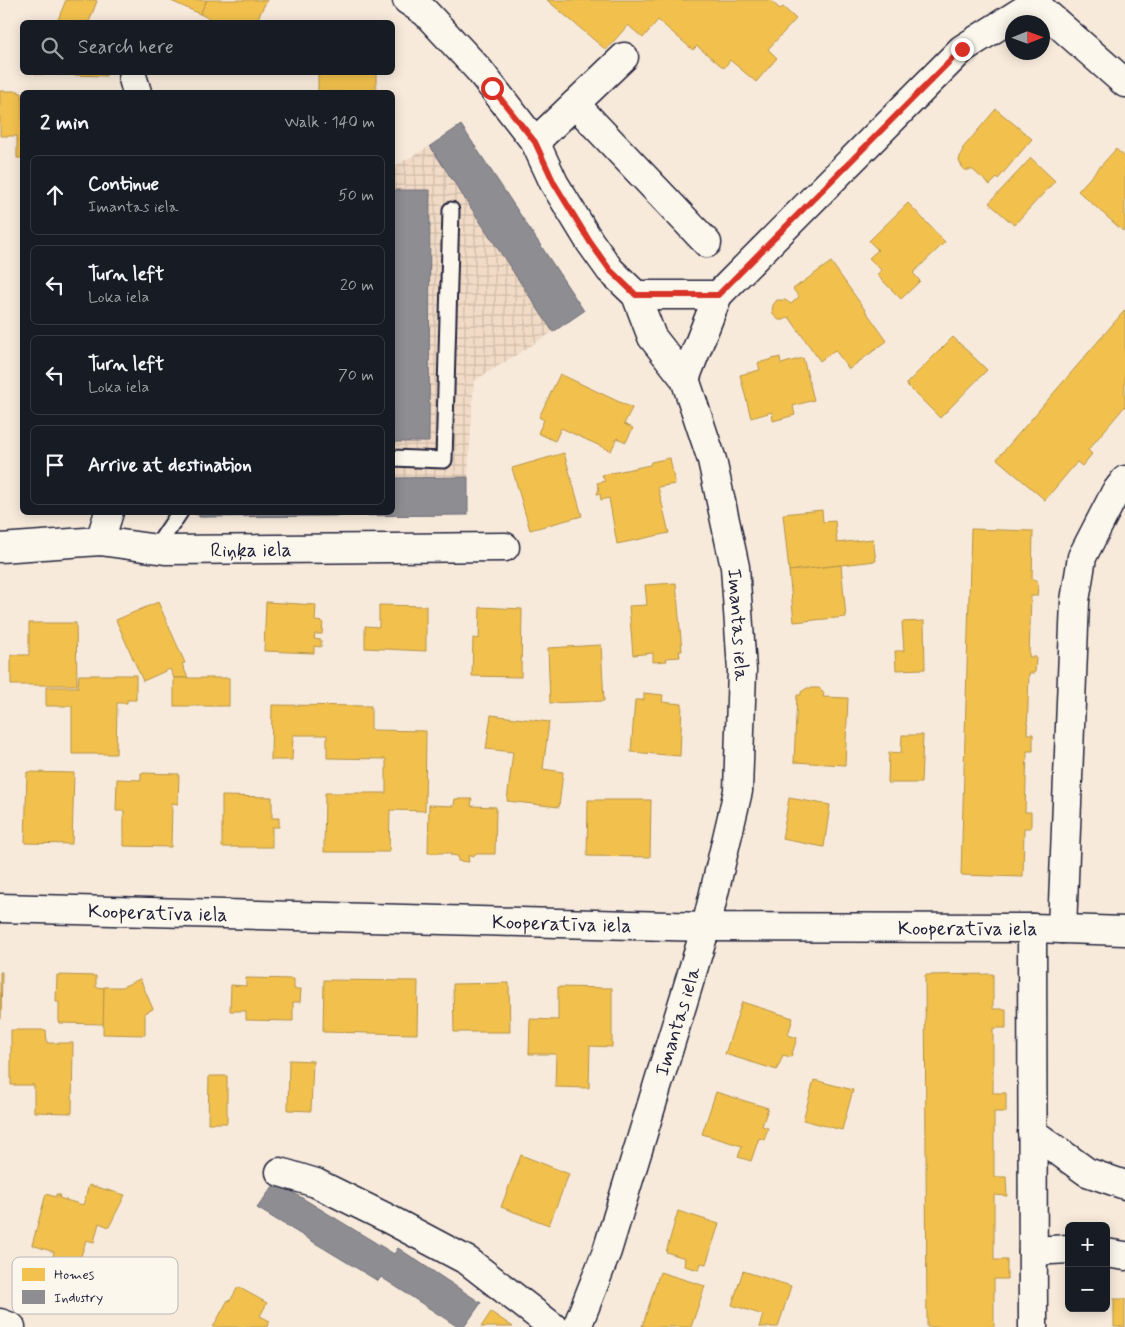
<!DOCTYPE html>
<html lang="en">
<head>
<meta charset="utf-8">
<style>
  body { margin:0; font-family:Mynerve,sans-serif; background:#20242c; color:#f1f3f6 }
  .controls { position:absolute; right:15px; bottom:15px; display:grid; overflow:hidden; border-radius:8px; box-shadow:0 2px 12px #0003 }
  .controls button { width:45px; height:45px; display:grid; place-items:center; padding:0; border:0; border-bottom:1px solid #363941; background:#171b24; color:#f1f3f6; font:25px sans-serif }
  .compass { position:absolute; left:1005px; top:15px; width:45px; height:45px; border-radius:50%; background:#171b24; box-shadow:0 2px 12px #0003; rotate:89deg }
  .stop { position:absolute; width:15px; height:15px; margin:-11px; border:4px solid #d93025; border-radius:50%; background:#fff }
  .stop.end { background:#d93025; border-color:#fff; box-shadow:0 1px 5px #0008 }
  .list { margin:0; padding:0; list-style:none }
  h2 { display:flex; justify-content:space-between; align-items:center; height:65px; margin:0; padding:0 20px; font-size:21px }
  h2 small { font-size:16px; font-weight:400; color:#9ea1a6 }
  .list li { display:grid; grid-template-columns:32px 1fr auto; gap:15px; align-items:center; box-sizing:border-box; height:80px; margin:0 10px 10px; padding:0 10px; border:1px solid #363941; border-radius:8px }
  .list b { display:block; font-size:19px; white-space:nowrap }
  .list p { margin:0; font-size:16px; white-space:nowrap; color:#9ea1a6 }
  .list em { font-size:16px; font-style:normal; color:#9ea1a6 }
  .icon { flex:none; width:28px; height:28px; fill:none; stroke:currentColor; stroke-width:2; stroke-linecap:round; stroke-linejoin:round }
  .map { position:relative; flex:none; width:1125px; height:1327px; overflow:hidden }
  .search { position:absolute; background:#171b24; box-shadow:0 2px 12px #0003; left:20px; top:20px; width:375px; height:55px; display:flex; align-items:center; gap:12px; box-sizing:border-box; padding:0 18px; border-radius:8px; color:#9ea1a6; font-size:19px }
  .panel { position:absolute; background:#171b24; box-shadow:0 2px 12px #0003; left:20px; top:90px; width:375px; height:425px; border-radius:8px }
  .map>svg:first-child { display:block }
</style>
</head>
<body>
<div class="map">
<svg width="1125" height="1327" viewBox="0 0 1125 1327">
  <defs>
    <pattern id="industrial-grid" width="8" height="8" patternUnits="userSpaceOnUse" patternTransform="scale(1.25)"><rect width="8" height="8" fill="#f2dbc6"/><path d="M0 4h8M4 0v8" fill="none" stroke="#cfbcab"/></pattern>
  </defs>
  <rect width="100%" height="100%" fill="#f7eadb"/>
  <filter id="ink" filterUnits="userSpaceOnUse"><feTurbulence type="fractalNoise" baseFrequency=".02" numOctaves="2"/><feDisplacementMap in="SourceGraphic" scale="10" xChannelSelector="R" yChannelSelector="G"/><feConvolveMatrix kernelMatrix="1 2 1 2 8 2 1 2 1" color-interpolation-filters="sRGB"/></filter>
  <g filter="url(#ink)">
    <polygon fill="url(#industrial-grid)" points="461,125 584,311 553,332 474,381 468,477 468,515 199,517 188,513 392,512 393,167 430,146"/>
    <g fill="#f2c14e" stroke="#b49148">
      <polygon points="66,0 95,0 97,1 89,22 57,22"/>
      <polygon points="169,0 207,0 200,14"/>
      <polygon points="207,0 267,0 256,22 216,22 200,14"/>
      <polygon points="547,0 770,0 780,9 783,7 796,19 768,49 777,58 756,82 730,60 724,68 697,46 693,50 658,20 643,38 628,25 606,50"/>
      <polygon points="37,72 106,72 106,76 36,74"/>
      <rect x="318" y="72" width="58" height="20"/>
      <polygon points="0,91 19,91 19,93 22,93 22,158 17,158 17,136 0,136"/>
      <polygon points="996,109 1032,139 998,179 997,178 990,185 973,170 964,170 959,161 961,153 963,150 962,149"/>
      <polygon points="1116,149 1125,157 1125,228 1123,231 1078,191"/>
      <polygon points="1031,158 1055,181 1014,225 989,203"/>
      <polygon points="908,203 945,242 913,273 920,281 901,299 877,275 881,270 869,258 878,250 869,241"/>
      <polygon points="831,262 887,341 849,369 835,350 820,361 789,317 784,320 779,320 775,317 772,312 773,305 777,300 785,300 791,304 799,297 793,289"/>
      <polygon points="1125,310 1125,406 1088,450 1092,454 1082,466 1077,462 1045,500 997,459"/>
      <polygon points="953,337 987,370 940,418 906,384"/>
      <polygon points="780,357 781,364 803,358 814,400 793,406 795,415 773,421 772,412 751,418 740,375 760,370 758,363"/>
      <polygon points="560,374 632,408 624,424 633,428 626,442 617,438 611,451 561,428 555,441 538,433 544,420 539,417"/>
      <polygon points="564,453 582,516 530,530 512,468"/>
      <polygon points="670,458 675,484 658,487 669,533 617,544 609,498 601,500 600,494 597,494 599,489 597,483 605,481 602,475 650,465 651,462"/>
      <polygon points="822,510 823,522 835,521 837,543 873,539 876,561 789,571 783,514"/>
      <polygon points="971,529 1033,531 1032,579 1037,580 1038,588 1037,596 1031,596 1029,657 1036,657 1035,673 1029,673 1027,734 1033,734 1033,751 1027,751 1025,812 1031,812 1031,828 1024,828 1023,877 961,875"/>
      <polygon points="841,565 846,617 794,622 789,571"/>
      <polygon points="676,583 682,651 679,651 680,657 666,658 667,661 653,662 653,653 633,655 629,606 647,605 645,585"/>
      <polygon points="158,602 185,663 182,664 188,678 174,678 170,669 143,681 116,620"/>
      <polygon points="266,602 316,605 315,621 323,622 322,634 315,634 314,639 321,640 321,647 314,646 314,653 264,651"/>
      <polygon points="379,605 426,606 426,651 365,648 365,626 379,627"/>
      <polygon points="480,607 522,609 521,677 472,676 473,638 479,639"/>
      <polygon points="924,621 925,669 896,670 895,651 904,651 902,622"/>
      <polygon points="29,623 76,623 77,685 11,685 11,655 29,655"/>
      <polygon points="601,645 604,701 550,703 548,648"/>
      <polygon points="79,675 136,675 136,700 127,700 127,703 117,703 116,754 72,754 72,706 46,706 46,687 78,687"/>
      <rect x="174" y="678" width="55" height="28"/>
      <polygon points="807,688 819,688 824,693 823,697 848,698 845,765 794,762 797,695 801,695 801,692"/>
      <polygon points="644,693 663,695 662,702 682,704 680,756 631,752 635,700 644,700"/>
      <polygon points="272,705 371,706 371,730 426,731 425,811 390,810 389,852 324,852 325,793 386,793 386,759 327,758 327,735 293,735 292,760 271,760"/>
      <polygon points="491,715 549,722 543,769 563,772 559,807 507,801 513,752 486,749"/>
      <polygon points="902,735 923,735 921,783 888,783 889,752 901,753"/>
      <polygon points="27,772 74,773 72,844 25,843"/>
      <polygon points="141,773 179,774 178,804 172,803 171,847 124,846 124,811 116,811 117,779 141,780"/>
      <polygon points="222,796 272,797 272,818 279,818 279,827 272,827 272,847 222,847"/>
      <polygon points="789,798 830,805 824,847 782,839"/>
      <polygon points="455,799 472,799 471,806 496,807 495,854 474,854 474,856 468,856 469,862 458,861 458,856 450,855 450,853 428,853 429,805 454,806"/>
      <polygon points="588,800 651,800 650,857 587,856"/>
      <polygon points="0,972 2,972 1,1019 0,1019"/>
      <polygon points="993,974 993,1009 1006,1009 1006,1028 993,1028 993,1093 1006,1093 1006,1112 994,1112 994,1177 1006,1177 1007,1196 994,1195 994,1260 1007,1260 1007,1279 994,1279 994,1327 927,1327 925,975"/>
      <polygon points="57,975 96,976 96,987 104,988 104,1024 59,1023 59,1002 56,1002"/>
      <polygon points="246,978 294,979 294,989 301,989 300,1002 293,1002 293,1021 246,1020 246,1011 230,1011 231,985 246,986"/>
      <polygon points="140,979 153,1009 145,1013 145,1035 103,1034 104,987 122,987"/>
      <polygon points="324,980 418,981 417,1034 323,1032"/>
      <polygon points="509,983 510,1032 454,1032 453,984"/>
      <polygon points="558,987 612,988 612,1047 590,1046 589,1088 555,1087 556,1054 529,1054 530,1019 558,1020"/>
      <polygon points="742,1002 793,1018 788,1035 797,1038 791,1057 783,1055 777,1070 725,1054"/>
      <polygon points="11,1030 46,1030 47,1043 73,1043 72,1113 34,1112 34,1085 11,1085"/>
      <polygon points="289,1060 313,1061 311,1111 288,1110"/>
      <polygon points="209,1076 227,1076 227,1123 208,1123"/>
      <polygon points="814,1080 853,1090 842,1130 803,1120"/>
      <polygon points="716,1092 768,1108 762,1126 768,1128 764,1140 759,1138 751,1161 738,1157 742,1146 702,1134"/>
      <polygon points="521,1155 569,1174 549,1225 501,1207"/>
      <polygon points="89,1185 125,1195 109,1227 99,1223 94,1242 86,1240 76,1272 51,1264 54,1252 32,1245 46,1194 56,1197 56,1194 60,1195 59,1198 83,1205"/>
      <polygon points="678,1211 719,1224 706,1264 701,1263 699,1270 684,1266 685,1258 666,1252"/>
      <polygon points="743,1271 791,1286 778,1327 759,1327 763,1315 732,1305"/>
      <polygon points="660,1272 705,1286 691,1327 642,1327"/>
      <polygon points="238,1287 267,1303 260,1316 270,1321 267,1327 213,1327 228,1300 230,1301"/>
      <rect x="1114" y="1299" width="11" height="28"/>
      <polygon points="491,1312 513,1327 481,1327"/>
    </g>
    <g fill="#8d8d92" stroke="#6d6d78">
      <polygon points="461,125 584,311 553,332 430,146"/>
      <polygon points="392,190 430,190 429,442 392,442"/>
      <polygon points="468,477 468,515 199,517 199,512 392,512 392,478"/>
      <polygon points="276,1182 394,1254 398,1248 481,1303 464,1327 458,1327 381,1277 378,1281 257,1208"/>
    </g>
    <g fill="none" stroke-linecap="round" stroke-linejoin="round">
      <defs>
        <g id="service">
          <polyline points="392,458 444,460 451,210"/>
          <polyline points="156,548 180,512"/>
        </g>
        <g id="minor">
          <path id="s1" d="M407,0L425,12L479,70L535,142L554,183L590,242L610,270L636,295L652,337L685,379L712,460L735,567L742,670L738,791L706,927L607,1251L577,1327"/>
          <polyline points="1031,0 1125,83"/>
          <polyline points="133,79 137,92"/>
          <polyline points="575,104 707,243"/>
          <polyline points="535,142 624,57"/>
          <polyline points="636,295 718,295 685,379"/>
          <polyline points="718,295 962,49 1035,3 1036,0"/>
          <polyline points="100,541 109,512"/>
          <path id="s2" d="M0,548L100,541L165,550L505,547"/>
          <path id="s3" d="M0,908L706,927L1032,928L1125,931"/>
          <polyline points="1032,928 1033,1327"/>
          <polyline points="1062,929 1075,601 1082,557 1115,493 1125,480"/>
          <polyline points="1032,1132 1087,1172 1125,1185"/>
          <polyline points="280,1172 316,1183 385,1217 468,1261 553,1327"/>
          <polyline points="1033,1251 1069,1249"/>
          <polyline points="1106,1253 1125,1256"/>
          <polyline points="0,1323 11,1327"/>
        </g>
      </defs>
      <use href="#service" stroke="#22223b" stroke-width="19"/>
      <use href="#minor" stroke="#22223b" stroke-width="31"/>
      <use href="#service" stroke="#fbf7ec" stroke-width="15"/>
      <use href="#minor" stroke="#fbf7ec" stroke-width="28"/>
    </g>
  </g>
  <g fill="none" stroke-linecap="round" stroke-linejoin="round" filter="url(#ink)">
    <polyline stroke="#d93025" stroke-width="6" points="492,88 535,142 554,183 590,242 610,270 636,295 718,295 962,49"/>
  </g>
  <g text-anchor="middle" stroke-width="5" stroke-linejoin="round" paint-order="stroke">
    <g font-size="20" fill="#22223b" stroke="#fbf7ec">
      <text dy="7" stroke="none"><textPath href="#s2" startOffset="252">Riņķa iela</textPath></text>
      <text dy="7" stroke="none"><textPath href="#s1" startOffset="728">Imantas iela</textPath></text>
      <text dy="7" stroke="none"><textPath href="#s3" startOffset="158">Kooperatīva iela</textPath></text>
      <text dy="7" stroke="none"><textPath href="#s3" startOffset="562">Kooperatīva iela</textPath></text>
      <text dy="7" stroke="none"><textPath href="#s3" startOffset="968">Kooperatīva iela</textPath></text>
      <text transform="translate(677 1021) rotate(-73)" y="7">Imantas iela</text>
    </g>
  </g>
  <rect x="12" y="1257" width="166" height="57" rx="8" fill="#fbf7ec" stroke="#bab7b7" stroke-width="1"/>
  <rect x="22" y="1268" width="23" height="13" fill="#f2c14e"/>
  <rect x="22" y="1290" width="23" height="14" fill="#8d8d92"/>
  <g font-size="14" fill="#22223b">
    <text x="54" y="1279">Homes</text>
    <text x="54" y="1302">Industry</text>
  </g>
</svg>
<div class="controls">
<button>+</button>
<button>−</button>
</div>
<svg class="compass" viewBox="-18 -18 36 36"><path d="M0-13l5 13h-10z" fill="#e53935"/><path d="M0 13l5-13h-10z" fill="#9ea1a6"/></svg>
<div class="stop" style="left:492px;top:88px"></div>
<div class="stop end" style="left:962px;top:49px"></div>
<div class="search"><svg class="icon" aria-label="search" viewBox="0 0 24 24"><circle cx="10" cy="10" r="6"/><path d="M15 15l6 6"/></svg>Search here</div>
<section class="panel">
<h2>2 min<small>Walk · 140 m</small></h2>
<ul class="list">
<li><svg class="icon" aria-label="ahead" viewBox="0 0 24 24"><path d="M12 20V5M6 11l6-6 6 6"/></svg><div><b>Continue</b><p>Imantas iela</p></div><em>50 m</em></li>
<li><svg class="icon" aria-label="left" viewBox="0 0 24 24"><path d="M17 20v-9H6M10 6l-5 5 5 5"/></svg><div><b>Turn left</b><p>Loka iela</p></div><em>20 m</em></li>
<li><svg class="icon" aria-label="left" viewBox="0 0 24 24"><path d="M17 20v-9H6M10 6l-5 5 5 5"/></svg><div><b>Turn left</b><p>Loka iela</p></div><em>70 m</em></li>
<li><svg class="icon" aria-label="arrive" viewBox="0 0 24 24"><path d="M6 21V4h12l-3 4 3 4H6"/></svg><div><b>Arrive at destination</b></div></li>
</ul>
</section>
</div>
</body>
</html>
